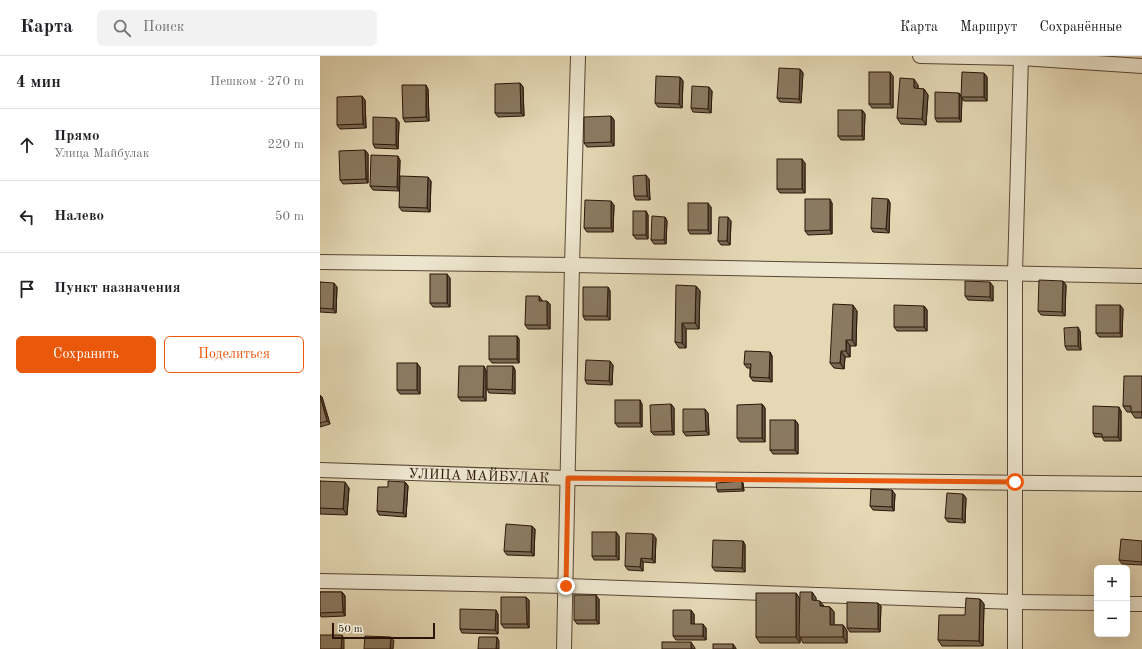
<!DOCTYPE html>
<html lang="ru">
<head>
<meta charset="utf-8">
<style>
  body { margin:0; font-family:"Old Standard TT",serif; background:#f2f2f2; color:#202124 }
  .controls { position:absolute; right:12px; bottom:12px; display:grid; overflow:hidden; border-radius:6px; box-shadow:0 4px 16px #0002 }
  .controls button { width:36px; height:36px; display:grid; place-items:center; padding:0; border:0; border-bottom:1px solid #e0e0e0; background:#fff; color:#202124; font:20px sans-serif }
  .scale { position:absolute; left:12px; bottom:10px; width:103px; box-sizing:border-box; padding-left:4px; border:2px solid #2b1509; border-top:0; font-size:11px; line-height:14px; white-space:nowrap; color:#2b1509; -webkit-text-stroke:3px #ede6cf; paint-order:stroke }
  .stop { position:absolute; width:12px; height:12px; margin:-9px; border:3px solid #ea580c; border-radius:50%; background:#fff }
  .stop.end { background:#ea580c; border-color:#fff; box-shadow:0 1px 4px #0008 }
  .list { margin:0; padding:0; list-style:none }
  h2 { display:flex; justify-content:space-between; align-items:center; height:52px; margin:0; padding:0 16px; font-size:17px }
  h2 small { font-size:13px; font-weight:400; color:#757577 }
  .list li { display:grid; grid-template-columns:26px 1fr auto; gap:12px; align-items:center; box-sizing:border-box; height:72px; padding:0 16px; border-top:1px solid #e0e0e0 }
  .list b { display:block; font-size:15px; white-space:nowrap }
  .list p { margin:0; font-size:13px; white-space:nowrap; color:#757577 }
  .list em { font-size:13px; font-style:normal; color:#757577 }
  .actions { display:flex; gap:8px; padding:12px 16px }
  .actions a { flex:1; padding:9px 0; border:1px solid #ea580c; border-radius:6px; text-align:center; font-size:14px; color:#ea580c }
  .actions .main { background:#ea580c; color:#fff }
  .icon { flex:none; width:22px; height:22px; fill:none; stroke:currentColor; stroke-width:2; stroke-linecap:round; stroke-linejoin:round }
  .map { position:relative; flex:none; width:822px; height:593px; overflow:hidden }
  header { display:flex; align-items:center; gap:24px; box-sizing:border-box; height:56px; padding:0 20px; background:#fff; border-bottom:1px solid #e0e0e0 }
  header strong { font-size:19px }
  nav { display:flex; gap:22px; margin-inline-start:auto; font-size:14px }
  .search { width:280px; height:36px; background:#f2f2f2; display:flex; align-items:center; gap:10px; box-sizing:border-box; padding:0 14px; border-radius:6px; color:#757577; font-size:15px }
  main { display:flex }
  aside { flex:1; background:#fff }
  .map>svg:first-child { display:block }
</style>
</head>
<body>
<header>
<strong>Карта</strong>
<div class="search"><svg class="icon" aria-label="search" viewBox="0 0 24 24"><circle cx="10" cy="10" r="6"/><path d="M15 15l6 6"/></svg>Поиск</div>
<nav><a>Карта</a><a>Маршрут</a><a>Сохранённые</a></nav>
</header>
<main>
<aside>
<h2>4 мин<small>Пешком · 270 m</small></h2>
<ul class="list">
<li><svg class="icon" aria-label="ahead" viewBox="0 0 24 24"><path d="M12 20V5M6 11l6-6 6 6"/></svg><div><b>Прямо</b><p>Улица Майбулак</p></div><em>220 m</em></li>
<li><svg class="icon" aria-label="left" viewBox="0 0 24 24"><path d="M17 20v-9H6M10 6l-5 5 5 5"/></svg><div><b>Налево</b></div><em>50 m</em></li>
<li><svg class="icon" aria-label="arrive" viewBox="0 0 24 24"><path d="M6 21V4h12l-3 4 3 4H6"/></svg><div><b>Пункт назначения</b></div></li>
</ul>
<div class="actions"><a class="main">Сохранить</a><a>Поделиться</a></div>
</aside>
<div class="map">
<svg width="822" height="593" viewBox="0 0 822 593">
  <rect width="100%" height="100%" fill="#e4d8b5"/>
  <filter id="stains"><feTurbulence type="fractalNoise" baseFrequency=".005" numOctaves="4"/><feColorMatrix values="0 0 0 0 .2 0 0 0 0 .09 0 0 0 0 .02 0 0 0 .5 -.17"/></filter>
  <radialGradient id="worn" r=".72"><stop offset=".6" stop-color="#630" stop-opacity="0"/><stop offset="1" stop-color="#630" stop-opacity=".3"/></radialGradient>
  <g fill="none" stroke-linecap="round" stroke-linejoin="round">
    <defs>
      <g id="minor">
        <polyline points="600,0 701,2 822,10"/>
        <polyline points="0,206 252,209 822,220"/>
        <path id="s1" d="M0,414L248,422L822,428"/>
        <polyline points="0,525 246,530 695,546 777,547"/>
        <polyline points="807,548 822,548"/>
        <polyline points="244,593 252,209 258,0"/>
        <polyline points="695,593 695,217 701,0"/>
      </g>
    </defs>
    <use href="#minor" stroke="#594634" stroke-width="16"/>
    <use href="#minor" stroke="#ede6cf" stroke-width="14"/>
  </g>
  <g fill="#786954" stroke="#2b1509">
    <polygon points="480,13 483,17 481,47 460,46 457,42"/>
    <polygon points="664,17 667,21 667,45 644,45 642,42 641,66 617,66 615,62 639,37 641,40"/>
    <polygon points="573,20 573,52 552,52 549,48"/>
    <polygon points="360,21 363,25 362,52 338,51 335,47"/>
    <polygon points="200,27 203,31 204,60 178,61 175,57"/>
    <polygon points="598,29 598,33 604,33 608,39 606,69 581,68 577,62"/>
    <polygon points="108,33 109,65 85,66 83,62"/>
    <polygon points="392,35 391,57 373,56 371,52"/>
    <polygon points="45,44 46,72 20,73 17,69"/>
    <polygon points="542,54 545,58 544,84 521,84 518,80"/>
    <polygon points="291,60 294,64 294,90 267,91 264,87"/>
    <polygon points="79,66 78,93 55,92 53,88"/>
    <polygon points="45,94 48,98 48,127 23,128 20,124"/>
    <polygon points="80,104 79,135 53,134 50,130"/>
    <polygon points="485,107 485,137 460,137 457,133"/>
    <polygon points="329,123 330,144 316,144 314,140"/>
    <polygon points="111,125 110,156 82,155 79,151"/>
    <polygon points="568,143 570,147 569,177 553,176 551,172"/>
    <polygon points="512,147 512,178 488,179 485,175"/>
    <polygon points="294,149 293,176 267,176 264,172"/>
    <polygon points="391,151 391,178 370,178 368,174"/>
    <polygon points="326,155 328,159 328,183 316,183 313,179"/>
    <polygon points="345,161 347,165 346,188 334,188 331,184"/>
    <polygon points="411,165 410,189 401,189 398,185"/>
    <polygon points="130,222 130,251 113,251 110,247"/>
    <polygon points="743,225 746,229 745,260 721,259 718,255"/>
    <polygon points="0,226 17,231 16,257 0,256"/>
    <polygon points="376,230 380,235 379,273 366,273 366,292 359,292 355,286"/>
    <polygon points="673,230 673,245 648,244 645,240"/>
    <polygon points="288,231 290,235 290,264 265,264 263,260"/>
    <polygon points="222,244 222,245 230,248 230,273 208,273 205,269"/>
    <polygon points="800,249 803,253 802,281 779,281 776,277"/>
    <polygon points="604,250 607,254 607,275 577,275 574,271"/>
    <polygon points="537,255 536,290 530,290 530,301 525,301 524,313 514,312 510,307"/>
    <polygon points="760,275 761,294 747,294 745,290"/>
    <polygon points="197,280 199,283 199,307 172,307 169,303"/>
    <polygon points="450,296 452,300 452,326 433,325 430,321 430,312 427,312 424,308"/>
    <polygon points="293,309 292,329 267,328 265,324"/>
    <polygon points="193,310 195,314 195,338 169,337 167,333"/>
    <polygon points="100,311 100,338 80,338 77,334"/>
    <polygon points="166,314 166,345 141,345 138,341"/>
    <polygon points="822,320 822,362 815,362 811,356 807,356 803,350"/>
    <polygon points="0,339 2,341 10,368 0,371"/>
    <polygon points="322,348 322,371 298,371 295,367"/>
    <polygon points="351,348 354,352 354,379 334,379 331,376"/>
    <polygon points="442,348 445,352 445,386 420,386 417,382"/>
    <polygon points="801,355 801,385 784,385 782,381 775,381 773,377"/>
    <polygon points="388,357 389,379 366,380 363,376"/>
    <polygon points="475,364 478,368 478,398 453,398 450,394"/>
    <polygon points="0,425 29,432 27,459 0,458"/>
    <polygon points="85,426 88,430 86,461 59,459 57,455 68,431"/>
    <polygon points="423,427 424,435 398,436 397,434"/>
    <polygon points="575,438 574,455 553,454 550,450"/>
    <polygon points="643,438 646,442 645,467 628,466 625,462"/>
    <polygon points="212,470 215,473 214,500 187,499 184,495"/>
    <polygon points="296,476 299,480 299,504 274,504 272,500"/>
    <polygon points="336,482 335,507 323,506 323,515 308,514 305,510"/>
    <polygon points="423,485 425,489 425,516 395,515 392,511"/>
    <polygon points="822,485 822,509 802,508 799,504"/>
    <polygon points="0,536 22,536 25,540 25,560 1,561 0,558"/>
    <polygon points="492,536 496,542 496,545 504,551 510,551 514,556 514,569 523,569 527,575 527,587 483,587 480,581 480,587 440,587 436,581 476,537 480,543"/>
    <polygon points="279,543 279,568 257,568 254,564"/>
    <polygon points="660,543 664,548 663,590 622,590 618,584 645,559"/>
    <polygon points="209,544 209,572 184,572 181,568"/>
    <polygon points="558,547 561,550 560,576 530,576 527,572"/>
    <polygon points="178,558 178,578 142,577 140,573"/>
    <polygon points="374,558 374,568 386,572 386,584 356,584 353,580"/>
  </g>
  <g fill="#615545" stroke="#2b1509">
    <polygon points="480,13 483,17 481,47 479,43"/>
    <polygon points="570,16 573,20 573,52 570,48"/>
    <polygon points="664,17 667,21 667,45 664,41"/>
    <polygon points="360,21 363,25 362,52 359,48"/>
    <polygon points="594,23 598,29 598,38 594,32"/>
    <polygon points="200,27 203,31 204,60 201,57"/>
    <polygon points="106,29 108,33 109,65 106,61"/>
    <polygon points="389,31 392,35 391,57 388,53"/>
    <polygon points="604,33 608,39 606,69 602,63"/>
    <polygon points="639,37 642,41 641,41 642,42 641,66 639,62"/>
    <polygon points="42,40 45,44 46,72 43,68"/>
    <polygon points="542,54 545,58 544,84 542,80"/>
    <polygon points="291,60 294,64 294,90 291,86"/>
    <polygon points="76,62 79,66 78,93 76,89"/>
    <polygon points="45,94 48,98 48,127 46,123"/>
    <polygon points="78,100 80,104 79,135 77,131"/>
    <polygon points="482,103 485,107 485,137 482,133"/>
    <polygon points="326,119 329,123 330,144 327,140"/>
    <polygon points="108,121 111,125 110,156 107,152"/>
    <polygon points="510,143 512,147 512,178 510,174"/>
    <polygon points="568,143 570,147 569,177 566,173"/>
    <polygon points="291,145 294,149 293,176 291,172"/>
    <polygon points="388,147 391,151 391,178 388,174"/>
    <polygon points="326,155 328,159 328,183 326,179"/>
    <polygon points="345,161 347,165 346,188 344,184"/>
    <polygon points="408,161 411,165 410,189 407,185"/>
    <polygon points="127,218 130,222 130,251 127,247"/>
    <polygon points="743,225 746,229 745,260 742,256"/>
    <polygon points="670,226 673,230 673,245 670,241"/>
    <polygon points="14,227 17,231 16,257 13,253"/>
    <polygon points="376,230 380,235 379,273 375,267"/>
    <polygon points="288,231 290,235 290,264 287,260"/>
    <polygon points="219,240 222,244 222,248 219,245"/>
    <polygon points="227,245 230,248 230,273 227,269"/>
    <polygon points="533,249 537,255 536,290 532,284"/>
    <polygon points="800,249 803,253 802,281 800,277"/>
    <polygon points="604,250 607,254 607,275 604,271"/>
    <polygon points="362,267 366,273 366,292 362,287"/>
    <polygon points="758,271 760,275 761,294 758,290"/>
    <polygon points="197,280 199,283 199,307 197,303"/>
    <polygon points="526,284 530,290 530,301 526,295"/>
    <polygon points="521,295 525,301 524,313 520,307"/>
    <polygon points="450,296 452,300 452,326 449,322"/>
    <polygon points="290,305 293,309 292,329 289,325"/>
    <polygon points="97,307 100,311 100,338 97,334"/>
    <polygon points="164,310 166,314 166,345 163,341"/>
    <polygon points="193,310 195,314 195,338 192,334"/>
    <polygon points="0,339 2,341 10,368 7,365"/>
    <polygon points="320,344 322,348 322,371 320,367"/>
    <polygon points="351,348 354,352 354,379 352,375"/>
    <polygon points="442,348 445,352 445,386 442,382"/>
    <polygon points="799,351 801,355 801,385 798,381"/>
    <polygon points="385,353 388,357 389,379 386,375"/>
    <polygon points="475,364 478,368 478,398 475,394"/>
    <polygon points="422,425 423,427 424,435 422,433"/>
    <polygon points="25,426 29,432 27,459 23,453"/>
    <polygon points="85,426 88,430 86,461 83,457"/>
    <polygon points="572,434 575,438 574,455 572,451"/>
    <polygon points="643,438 646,442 645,467 642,463"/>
    <polygon points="212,470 215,473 214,500 211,496"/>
    <polygon points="296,476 299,480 299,504 296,500"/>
    <polygon points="333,478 336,482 335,507 332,503"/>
    <polygon points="423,485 425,489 425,516 422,512"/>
    <polygon points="321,502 323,506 323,515 320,511"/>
    <polygon points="22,536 25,540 25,560 23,556"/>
    <polygon points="492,536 496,542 496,550 492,544"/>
    <polygon points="476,537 480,543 480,587 476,581"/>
    <polygon points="276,539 279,543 279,568 276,564"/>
    <polygon points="206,541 209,544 209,572 207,568"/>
    <polygon points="660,543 664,548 663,590 659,585"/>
    <polygon points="500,545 504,550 500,550"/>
    <polygon points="558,547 561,550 560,576 558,573"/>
    <polygon points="510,551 514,556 514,575 510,569"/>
    <polygon points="176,554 178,558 178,578 175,574"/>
    <polygon points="371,554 374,558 374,572 371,568"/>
    <polygon points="383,568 386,572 386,584 383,580"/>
    <polygon points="523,569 527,575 527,587 523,581"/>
    <polygon points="22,579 24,583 24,593 21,593"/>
    <polygon points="71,581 74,585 73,593 70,593"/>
    <polygon points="177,581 179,585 179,593 176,593"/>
    <polygon points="371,586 375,592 375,593 371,593"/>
    <polygon points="413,588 416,592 416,593 413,593"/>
  </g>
  <g fill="#8b7a62" stroke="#2b1509">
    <polygon points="459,12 480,13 479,43 457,42"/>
    <rect x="549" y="16" width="21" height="32"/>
    <polygon points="642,16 664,17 664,41 641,41"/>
    <polygon points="336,20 360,21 359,48 335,47"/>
    <polygon points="580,22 594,23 594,32 604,33 602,63 577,62"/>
    <polygon points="200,27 201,57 175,57 175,28"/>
    <polygon points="82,29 106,29 106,61 83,62"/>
    <polygon points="372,30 389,31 388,53 371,52"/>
    <polygon points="615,36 639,37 639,62 615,62"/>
    <polygon points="42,40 43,68 17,69 17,41"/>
    <rect x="518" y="54" width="24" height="26"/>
    <polygon points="291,60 291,86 264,87 264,61"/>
    <polygon points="53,61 76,62 76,89 53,88"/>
    <polygon points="45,94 46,123 20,124 19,95"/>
    <polygon points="51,99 78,100 77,131 50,130"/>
    <rect x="457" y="103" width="25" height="30"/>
    <polygon points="326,119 327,140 314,140 313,120"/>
    <polygon points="80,120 108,121 107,152 79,151"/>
    <polygon points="552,142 568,143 566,173 551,172"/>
    <polygon points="485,143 510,143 510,174 485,175"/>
    <polygon points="265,144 291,145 291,172 264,172"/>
    <rect x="368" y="147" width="20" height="27"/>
    <rect x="313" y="155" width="13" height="24"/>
    <polygon points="332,160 345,161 344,184 331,184"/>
    <polygon points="399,161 408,161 407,185 398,185"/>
    <rect x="110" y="218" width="17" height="29"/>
    <polygon points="719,224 743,225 742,256 718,255"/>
    <polygon points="645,225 670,226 670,241 645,240"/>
    <polygon points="0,226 14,227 13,253 0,252"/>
    <polygon points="356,229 376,230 375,267 362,267 362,287 355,286"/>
    <polygon points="263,231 288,231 287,260 263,260"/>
    <polygon points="206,240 219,240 219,245 227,245 227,269 205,269"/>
    <polygon points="513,248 533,249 532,284 526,284 526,295 521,295 520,307 510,307"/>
    <polygon points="574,249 604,250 604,271 574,271"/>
    <rect x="776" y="249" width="24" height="28"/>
    <polygon points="758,271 758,290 745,290 744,272"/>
    <rect x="169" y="280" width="28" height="23"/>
    <polygon points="425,295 450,296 449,322 430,321 431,308 424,308"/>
    <polygon points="266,304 290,305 289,325 265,324"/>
    <rect x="77" y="307" width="20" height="27"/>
    <polygon points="139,310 164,310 163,341 138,341"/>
    <polygon points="167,310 193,310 192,334 167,333"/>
    <polygon points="804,320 822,320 822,356 811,356 811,350 803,350"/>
    <polygon points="0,340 7,365 0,367"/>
    <rect x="295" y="344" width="25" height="23"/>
    <polygon points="351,348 352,375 331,376 330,349"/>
    <polygon points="442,348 442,382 417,382 417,349"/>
    <polygon points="773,350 799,351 798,381 782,381 782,378 773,377"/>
    <polygon points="363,353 385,353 386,375 363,376"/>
    <rect x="450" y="364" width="25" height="30"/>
    <polygon points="0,425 25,426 23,453 0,452"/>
    <polygon points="68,425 85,426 83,457 57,455 58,431 68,431"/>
    <polygon points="422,425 422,433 397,434 396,427"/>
    <polygon points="551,433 572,434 572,451 550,450"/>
    <polygon points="627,437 643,438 642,463 625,462"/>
    <polygon points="186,468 212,470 211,496 184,495"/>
    <rect x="272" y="476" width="24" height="24"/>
    <polygon points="306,477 333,478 332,503 321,502 320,511 305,510"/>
    <polygon points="801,483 822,485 822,506 799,504"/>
    <polygon points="393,484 423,485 422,512 392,511"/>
    <polygon points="0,536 22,536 23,556 0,557"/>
    <polygon points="480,536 492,536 492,544 500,545 500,550 510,551 510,569 523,569 523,581 479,581"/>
    <rect x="436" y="537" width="40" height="44"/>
    <rect x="254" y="539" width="22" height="25"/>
    <polygon points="181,541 206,541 207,568 181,568"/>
    <polygon points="646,542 660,543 659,585 618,584 619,559 645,559"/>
    <polygon points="527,546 558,547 558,573 527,572"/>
    <polygon points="140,553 176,554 175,574 140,573"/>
    <polygon points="353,554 371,554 371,568 383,568 383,580 353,580"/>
    <polygon points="0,579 22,579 21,593 0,593"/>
    <polygon points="45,580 71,581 70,593 44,593"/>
    <polygon points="159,581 177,581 176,593 158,593"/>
    <rect x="342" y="586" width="29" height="7"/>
    <rect x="393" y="588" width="20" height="5"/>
  </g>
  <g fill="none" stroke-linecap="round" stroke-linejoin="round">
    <polyline stroke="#ea580c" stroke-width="5" points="246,530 248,422 695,426"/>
  </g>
  <g text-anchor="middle" stroke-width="3" stroke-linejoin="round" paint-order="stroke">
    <g font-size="14" fill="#2b1509" stroke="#ede6cf">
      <text dy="5" stroke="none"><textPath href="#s1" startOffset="159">УЛИЦА МАЙБУЛАК</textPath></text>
    </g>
  </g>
  <rect width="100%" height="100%" filter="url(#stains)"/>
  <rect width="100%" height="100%" fill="url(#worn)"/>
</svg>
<div class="controls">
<button>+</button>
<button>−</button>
</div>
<div class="scale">50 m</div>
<div class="stop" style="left:695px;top:426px"></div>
<div class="stop end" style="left:246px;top:530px"></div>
</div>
</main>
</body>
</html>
